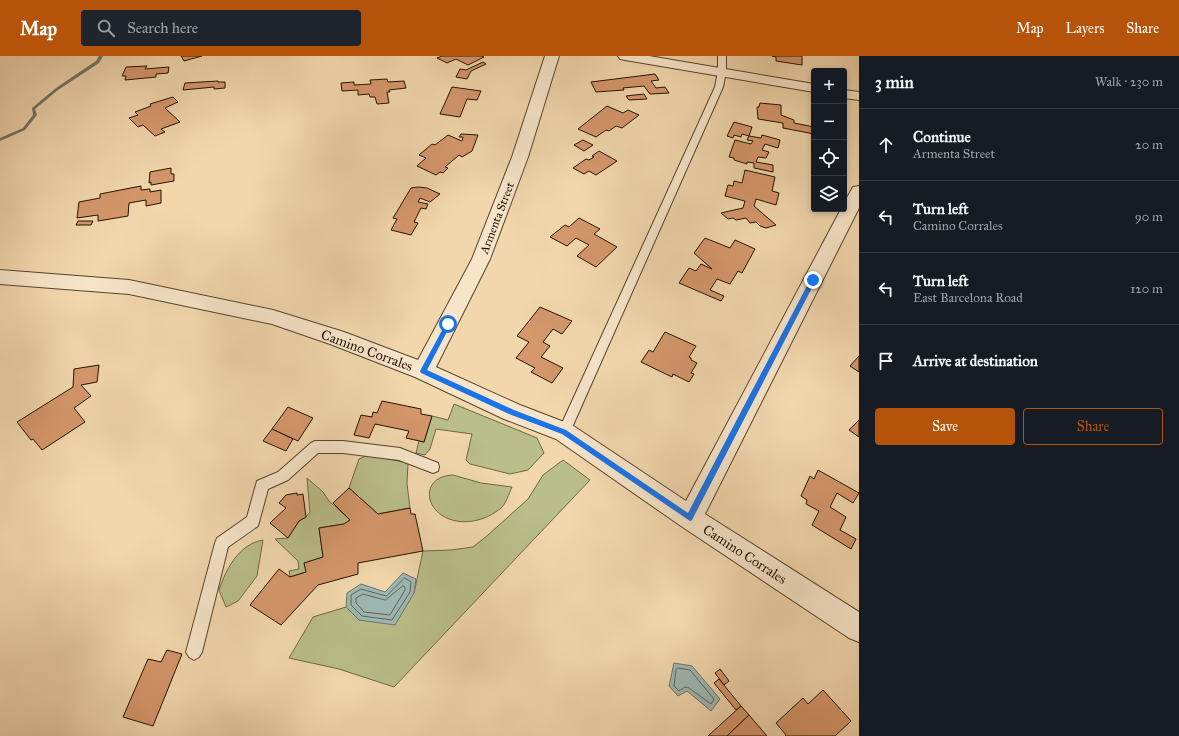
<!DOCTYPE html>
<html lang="en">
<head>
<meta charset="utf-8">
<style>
  body { margin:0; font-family:"IM FELL Great Primer",serif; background:#20242c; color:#f1f3f6 }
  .controls { position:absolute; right:12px; top:12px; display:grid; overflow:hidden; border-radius:4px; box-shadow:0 2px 6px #0003 }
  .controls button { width:36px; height:36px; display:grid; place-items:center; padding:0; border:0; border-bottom:1px solid #363941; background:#171b24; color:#f1f3f6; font:20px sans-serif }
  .stop { position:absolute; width:12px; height:12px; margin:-9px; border:3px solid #1a73e8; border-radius:50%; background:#fff }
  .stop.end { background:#1a73e8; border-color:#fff; box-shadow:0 1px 4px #0008 }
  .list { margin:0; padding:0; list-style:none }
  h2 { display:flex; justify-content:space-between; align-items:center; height:52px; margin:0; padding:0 16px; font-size:17px }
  h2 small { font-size:13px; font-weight:400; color:#9ea1a6 }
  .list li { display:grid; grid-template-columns:26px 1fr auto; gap:12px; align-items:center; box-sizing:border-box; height:72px; padding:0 16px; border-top:1px solid #363941 }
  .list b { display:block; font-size:15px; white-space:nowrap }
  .list p { margin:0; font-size:13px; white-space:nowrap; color:#9ea1a6 }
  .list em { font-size:13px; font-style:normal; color:#9ea1a6 }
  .actions { display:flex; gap:8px; padding:12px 16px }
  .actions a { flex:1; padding:9px 0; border:1px solid #b45309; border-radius:4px; text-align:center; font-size:14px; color:#b45309 }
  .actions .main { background:#b45309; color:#fff }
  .icon { flex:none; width:22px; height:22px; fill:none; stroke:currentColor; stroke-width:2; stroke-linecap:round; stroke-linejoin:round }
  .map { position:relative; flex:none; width:859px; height:680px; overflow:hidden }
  header { display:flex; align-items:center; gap:24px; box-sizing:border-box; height:56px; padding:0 20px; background:#b45309; color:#fff }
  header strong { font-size:19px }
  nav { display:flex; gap:22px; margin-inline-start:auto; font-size:14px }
  .search { width:280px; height:36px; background:#20242c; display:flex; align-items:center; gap:10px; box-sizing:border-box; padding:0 14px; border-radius:4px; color:#9ea1a6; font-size:15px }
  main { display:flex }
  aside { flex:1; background:#171b24 }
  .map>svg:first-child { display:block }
</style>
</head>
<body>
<header>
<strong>Map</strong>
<div class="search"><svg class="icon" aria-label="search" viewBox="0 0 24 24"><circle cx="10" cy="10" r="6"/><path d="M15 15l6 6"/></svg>Search here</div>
<nav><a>Map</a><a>Layers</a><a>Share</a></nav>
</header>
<main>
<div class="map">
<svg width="859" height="680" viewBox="0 0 859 680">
  <rect width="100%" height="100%" fill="#f2d7ad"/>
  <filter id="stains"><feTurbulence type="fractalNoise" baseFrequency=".005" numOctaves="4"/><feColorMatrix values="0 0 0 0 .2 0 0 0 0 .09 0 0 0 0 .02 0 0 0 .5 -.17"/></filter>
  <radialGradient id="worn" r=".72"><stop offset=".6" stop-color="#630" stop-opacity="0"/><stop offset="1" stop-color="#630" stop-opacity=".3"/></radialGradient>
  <g fill="#babe8a" stroke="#6e6845">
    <polygon points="454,348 537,382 544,397 528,414 510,418 470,408 466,404 472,378 436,373 430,393 425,399 416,397 419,385 424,386 432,360 448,364"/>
    <polygon points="368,399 408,407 407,428 410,452 378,458 349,432 359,403"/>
    <polygon points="563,404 590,424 394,631 339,613 289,602 313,561 346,551 359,564 414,537 423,495 451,494 473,491 488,479 528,443 543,419"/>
    <path d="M453,419L481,427L512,431C509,437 506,448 501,452C486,465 461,471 443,460C423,448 424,420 453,419Z"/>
    <polygon points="307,422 323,436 329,445 350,464 344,468 319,472 323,501 304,507 306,516 290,521 289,515 299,513 298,505 275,483 288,482 299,465 306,461 310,456"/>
    <path d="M263,484L257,520L238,545L226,551L219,534C226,513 239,488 263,484Z"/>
  </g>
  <g fill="#9eb7b4" stroke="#6d756c">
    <polygon points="403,517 416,523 414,537 395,569 359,564 346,551 347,537 361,528 385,536"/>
    <polygon points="674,607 692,610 720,643 711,655 687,635 678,640 669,630"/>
  </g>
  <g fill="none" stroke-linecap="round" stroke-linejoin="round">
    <g stroke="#60655a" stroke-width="1">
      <polygon points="405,522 411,526 410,536 392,564 362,560 351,549 351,539 361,533 386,540"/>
      <polygon points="403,530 405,531 405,534 390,559 364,556 356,547 356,542 363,538 385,544"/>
      <polygon points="678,612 690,614 714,643 711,648 689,632 685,631 679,635 674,630 676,614"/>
    </g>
    <polygon fill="#6d756c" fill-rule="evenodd" points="99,0 103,0 99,7 58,34 35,53 37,59 25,74 0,85 0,82 23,72 33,59 32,52 56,32 96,5"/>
  </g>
  <g fill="#d5976c" stroke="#231300">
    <polygon points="181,0 202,0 184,5"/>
    <polygon points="442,0 482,0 484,1 468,9 456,3 447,7 437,2"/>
    <polygon points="772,0 802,0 802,9 776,5 776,1"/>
    <polygon points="483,6 486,8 471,15 467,23 456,21 460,13 466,14"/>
    <polygon points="147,10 145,13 169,11 168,17 156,18 156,21 125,24 126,20 122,20 126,11"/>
    <polygon points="655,18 659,24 651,25 656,32 665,31 669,37 650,38 644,30 623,32 624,34 596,36 591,26"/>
    <polygon points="387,23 388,26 404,25 406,32 389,34 390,36 387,36 389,47 377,48 375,41 370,41 369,38 358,39 358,34 342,35 341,27 354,26 354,29 371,28 370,24"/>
    <polygon points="218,25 218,26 225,26 225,32 214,33 214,31 183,34 185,27"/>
    <polygon points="452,31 481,35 477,44 467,43 460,61 440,58"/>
    <polygon points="644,38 647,43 629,44 626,40"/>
    <polygon points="173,41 178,46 165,52 180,66 161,73 165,76 155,80 143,69 138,71 129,62 138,59 135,56 151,50 150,48"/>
    <polygon points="760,47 781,49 781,59 794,64 794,67 814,71 814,78 783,72 783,67 758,63 757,51 759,51"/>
    <polygon points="607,50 623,57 628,54 639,59 622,72 616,70 609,75 606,74 596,81 578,73"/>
    <polygon points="734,66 752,71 749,80 742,78 741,81 734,79 733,82 727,80"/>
    <polygon points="461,78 478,79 472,95 462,101 459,99 445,111 448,112 443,117 440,116 436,119 417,110 426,102 419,99 432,88 435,89 448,79 462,85 463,81 459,81"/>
    <polygon points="762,79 780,84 778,92 765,88 762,94 769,96 766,102 758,101 756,106 773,109 773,116 754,112 754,107 747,106 747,108 734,104 734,102 729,101 735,84 751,88 753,85 747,84 749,80 761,82"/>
    <polygon points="583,84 593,89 584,95 574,89"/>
    <polygon points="599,95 617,105 596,119 589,115 584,118 573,112 586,103 589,104 594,101 592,100"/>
    <polygon points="171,112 171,118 174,118 174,125 151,129 151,126 149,127 150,116"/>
    <polygon points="745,114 775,121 772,135 779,137 776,149 756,143 754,150 776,169 766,172 760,170 756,166 750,167 746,162 736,164 733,162 728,163 721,157 743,152 745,145 725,140 728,129 733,130 734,125 742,127"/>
    <polygon points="141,130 141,134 150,133 150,136 161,134 161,147 146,150 146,144 129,147 128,160 98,165 98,159 77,162 79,146 100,142 100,138"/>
    <polygon points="418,131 427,132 440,138 430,146 420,142 418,146 428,148 426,153 421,152 414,166 418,167 411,179 391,174 397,163 393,162 411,132"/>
    <polygon points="579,162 600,173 594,178 617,191 596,211 577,200 589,189 576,182 567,190 550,181 565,169 569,171"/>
    <polygon points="78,165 93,165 91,169 76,169"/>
    <polygon points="705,182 730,192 735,184 755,193 742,217 738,215 730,228 717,223 710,234 724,240 721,245 679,227 689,212 696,215 701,208 712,213 694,197"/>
    <polygon points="540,251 572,265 562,278 553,273 543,286 550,290 541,301 563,312 552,327 531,316 535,312 516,302 529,286 517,280"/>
    <polygon points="665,276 696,290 689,301 691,302 691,304 697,307 691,317 694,318 689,326 673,318 672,321 641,306 649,294 653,296"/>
    <polygon points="859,300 859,316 850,310"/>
    <polygon points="99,309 97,326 81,329 91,340 74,352 85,366 42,394 33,383 31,384 17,366 73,331 74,313"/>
    <polygon points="382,345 421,353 421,358 432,360 424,386 406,382 409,375 375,368 369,382 354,379 361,359 372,361 373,356 377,357"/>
    <polygon points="288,351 313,362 298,385 272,373"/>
    <polygon points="859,364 859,381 849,374"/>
    <polygon points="272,373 293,383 286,395 263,385"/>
    <polygon points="818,414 859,437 853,447 837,437 830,451 846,461 840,474 856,483 851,493 812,469 819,455 806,448 807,444 801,440 810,420 814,423"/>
    <polygon points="349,432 378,458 410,452 411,458 415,458 423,495 358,507 358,518 318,529 281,569 250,549 279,513 290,521 306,516 304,507 323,501 319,472 344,468 350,464 333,447"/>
    <polygon points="297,437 297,439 303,438 306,461 299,465 288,482 270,467 286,452 279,447 286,439"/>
    <polygon points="167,594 182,598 153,670 123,661 148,603 161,606"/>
    <polygon points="720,613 729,625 724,629 715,617"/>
    <polygon points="719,623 741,650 736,654 714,627"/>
    <polygon points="823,634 851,665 835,680 785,680 786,679 776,667 803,642 808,648"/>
    <polygon points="741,650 749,659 727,680 708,680"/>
    <polygon points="749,659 767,680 727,680"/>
  </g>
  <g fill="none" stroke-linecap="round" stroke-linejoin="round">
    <defs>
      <g id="service">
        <polygon points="718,0 726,0 726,15 723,31 570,376 568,380 564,381 560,380 558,376 715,31 718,15"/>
        <polygon points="315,385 343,385 400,392 438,407 439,411 438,415 433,417 399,404 343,397 318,397 288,424 268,433 258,470 228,491 202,596 199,601 194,604 189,601 186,596 215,487 217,482 247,461 257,425 278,416 311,387"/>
      </g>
      <g id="minor">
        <path d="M545,0H559L528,101L490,203L436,311L520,349L572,369L686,445L841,153H844C844,145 849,138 853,131L859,130V152L705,458L859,556V586L849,582L681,470L556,383L504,363L415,321L330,288L272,268L129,238L0,228V214L129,224L273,254L344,276L418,304L472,203L512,101Z"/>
        <polygon points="618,0 649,0 814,28 814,36 625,4 620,3"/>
        <polygon points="844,34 859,36 859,44 844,42"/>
      </g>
    </defs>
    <use href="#service" stroke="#57442b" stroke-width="2"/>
    <use href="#minor" stroke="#57442b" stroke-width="2"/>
    <use href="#service" fill="#f7e5ca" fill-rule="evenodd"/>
    <use href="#minor" fill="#f7e5ca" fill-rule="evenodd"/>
  </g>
  <polygon fill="#1a73e8" points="813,222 816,224 692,464 690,465 562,378 509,358 421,317 420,315 446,267 450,267 451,268 427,314 514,354 566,374 688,457 810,224"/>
  <g text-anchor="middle" stroke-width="3" stroke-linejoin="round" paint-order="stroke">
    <g font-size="12" fill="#231300" stroke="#f7e5ca">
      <text transform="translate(497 162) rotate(-69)" y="4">Armenta Street</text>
    </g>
    <g font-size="14" fill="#231300" stroke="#f7e5ca">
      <text transform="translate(367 294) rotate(20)" y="5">Camino Corrales</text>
      <text transform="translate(745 498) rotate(33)" y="5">Camino Corrales</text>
    </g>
  </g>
  <rect width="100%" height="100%" filter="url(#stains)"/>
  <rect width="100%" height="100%" fill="url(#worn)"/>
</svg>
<div class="controls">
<button>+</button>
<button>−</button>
<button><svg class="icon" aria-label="locate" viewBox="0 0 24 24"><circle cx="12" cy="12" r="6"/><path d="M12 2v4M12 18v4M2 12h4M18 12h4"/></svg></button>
<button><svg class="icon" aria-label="layers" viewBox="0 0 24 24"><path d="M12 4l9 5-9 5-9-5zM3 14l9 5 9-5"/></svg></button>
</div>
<div class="stop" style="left:448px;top:268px"></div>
<div class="stop end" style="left:813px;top:224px"></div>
</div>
<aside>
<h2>3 min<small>Walk · 230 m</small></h2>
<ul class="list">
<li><svg class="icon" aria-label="ahead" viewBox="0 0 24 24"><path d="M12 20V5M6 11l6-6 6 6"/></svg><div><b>Continue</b><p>Armenta Street</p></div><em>20 m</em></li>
<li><svg class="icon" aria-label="left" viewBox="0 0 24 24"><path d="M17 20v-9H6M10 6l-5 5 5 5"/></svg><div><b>Turn left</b><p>Camino Corrales</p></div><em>90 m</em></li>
<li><svg class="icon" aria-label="left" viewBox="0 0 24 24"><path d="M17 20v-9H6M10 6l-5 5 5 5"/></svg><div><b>Turn left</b><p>East Barcelona Road</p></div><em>120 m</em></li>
<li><svg class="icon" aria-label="arrive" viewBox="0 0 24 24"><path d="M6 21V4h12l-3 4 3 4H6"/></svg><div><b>Arrive at destination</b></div></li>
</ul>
<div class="actions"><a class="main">Save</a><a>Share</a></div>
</aside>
</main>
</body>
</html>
